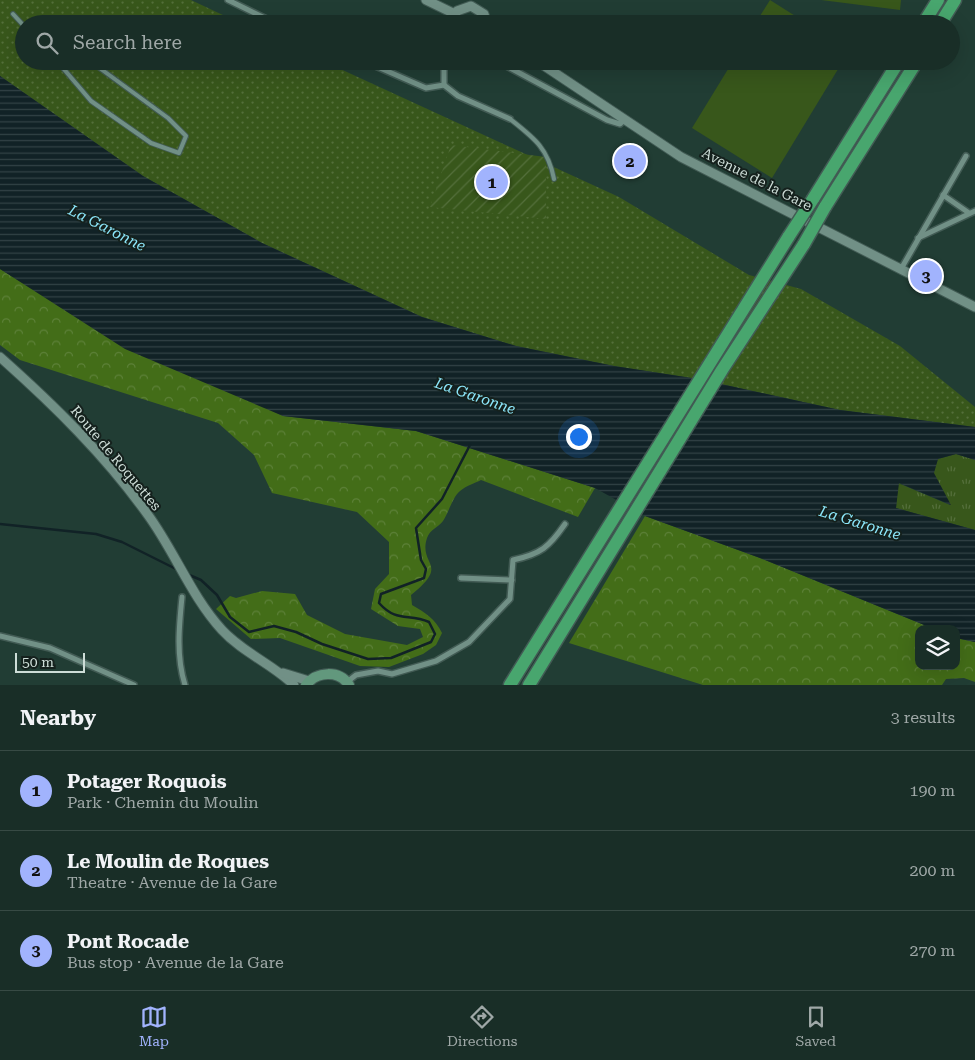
<!DOCTYPE html>
<html lang="en">
<head>
<meta charset="utf-8">
<style>
  body { margin:0; font-family:"Roboto Serif",serif; background:#22362f; color:#f1f3f6 }
  .controls { position:absolute; right:15px; bottom:15px; display:grid; overflow:hidden; border-radius:10px; box-shadow:0 5px 20px #0002 }
  .controls button { width:45px; height:45px; display:grid; place-items:center; padding:0; border:0; border-bottom:1px solid #374a44; background:#192e27; color:#f1f3f6; font:25px sans-serif }
  .scale { position:absolute; left:15px; bottom:12px; width:70px; box-sizing:border-box; padding-left:5px; border:2px solid #cdddd7; border-top:0; font-size:14px; line-height:18px; white-space:nowrap; color:#cdddd7; -webkit-text-stroke:4px #15211d; paint-order:stroke }
  .you { position:absolute; left:578px; top:436px; width:18px; height:18px; margin:-12px; border:4px solid #fff; border-radius:50%; background:#1a73e8; box-shadow:0 0 0 8px #1a73e833 }
  .badge { display:grid; place-items:center; width:32px; height:32px; border-radius:50%; background:#a1b3fd; color:#111; font-size:16px; font-weight:700 }
  .pin { position:absolute; translate:-50% -50%; border:2px solid #fff; box-shadow:0 1px 5px #0006 }
  .list { margin:0; padding:0; list-style:none }
  h2 { display:flex; justify-content:space-between; align-items:center; height:65px; margin:0; padding:0 20px; font-size:21px }
  h2 small { font-size:16px; font-weight:400; color:#9fa8a7 }
  .list li { display:grid; grid-template-columns:32px 1fr auto; gap:15px; align-items:center; box-sizing:border-box; height:80px; padding:0 20px; border-top:1px solid #374a44 }
  .list b { display:block; font-size:19px; white-space:nowrap }
  .list p { margin:0; font-size:16px; white-space:nowrap; color:#9fa8a7 }
  .list em { font-size:16px; font-style:normal; color:#9fa8a7 }
  .icon { flex:none; width:28px; height:28px; fill:none; stroke:currentColor; stroke-width:2; stroke-linecap:round; stroke-linejoin:round }
  .map { position:relative; flex:none; width:975px; height:685px; overflow:hidden }
  .search { position:absolute; background:#192e27; box-shadow:0 5px 20px #0002; left:15px; right:15px; top:15px; height:55px; display:flex; align-items:center; gap:12px; box-sizing:border-box; padding:0 18px; border-radius:28px; color:#9fa8a7; font-size:19px }
  .sheet { height:305px; background:#192e27 }
  nav { display:flex; justify-content:space-around; align-items:center; box-sizing:border-box; height:70px; border-top:1px solid #374a44; background:#192e27; font-size:14px; color:#9fa8a7 }
  nav a { display:grid; justify-items:center; gap:2px }
  nav .on { color:#a1b3fd }
  .map>svg:first-child { display:block }
</style>
</head>
<body>
<div class="map">
<svg width="975" height="685" viewBox="0 0 975 685">
  <defs>
    <pattern id="grass-tufts" width="24" height="20" patternUnits="userSpaceOnUse" patternTransform="scale(1.25)"><rect width="24" height="20" fill="#38571b"/><path d="M3 7l-1-3M5 7V3M7 7l1-3M15 17l-1-3M17 17v-4M19 17l1-3" fill="none" stroke="#546f3b"/></pattern>
    <pattern id="forest-crowns" width="20" height="18" patternUnits="userSpaceOnUse" patternTransform="scale(1.25)"><rect width="20" height="18" fill="#436d18"/><path d="M2 6a3 3 0 1 1 6 0M12 15a3 3 0 1 1 6 0" fill="none" stroke="#5d8139"/></pattern>
    <pattern id="park-dots" width="8" height="8" patternUnits="userSpaceOnUse" patternTransform="scale(1.25)"><rect width="8" height="8" fill="#38571b"/><path d="M2 2h.1M6 6h.1" fill="none" stroke="#546f3b" stroke-width="1.8" stroke-linecap="round"/></pattern>
    <pattern id="garden-furrows" width="10" height="10" patternUnits="userSpaceOnUse" patternTransform="scale(1.25)"><rect width="10" height="10" fill="#38571b"/><path d="M-1 1l2-2M0 10L10 0M9 11l2-2" fill="none" stroke="#546f3b"/></pattern>
    <pattern id="water-rules" width="6" height="5" patternUnits="userSpaceOnUse" patternTransform="scale(1.25)"><rect width="6" height="5" fill="#112226"/><path d="M0 2.5h6" fill="none" stroke="#324245"/></pattern>
  </defs>
  <rect width="100%" height="100%" fill="#213d34"/>
  <polygon fill="url(#grass-tufts)" points="956,454 975,460 975,530 896,508 898,483 950,505 933,473 938,459"/>
  <g fill="url(#forest-crowns)">
    <path d="M0,269L31,288L283,416L416,431L595,488L578,517L481,480C475,483 466,486 460,491C452,498 449,512 443,521C438,528 430,529 427,538C418,566 451,563 411,595L412,605C426,613 435,619 442,633L436,645L423,654L389,667L360,666L280,638L251,639L216,609L230,596L236,598L262,591L295,594L307,615L345,634L407,645L423,637L420,629L398,626L371,609L375,589L389,574V542L357,512L272,493L254,455L218,423L20,360L0,345Z"/>
    <polygon points="645,516 760,558 934,629 919,629 919,666 956,666 956,638 975,642 975,682 964,678 946,679 942,685 703,685 569,643"/>
  </g>
  <polygon fill="url(#park-dots)" points="0,0 191,0 242,24 24,24 24,61 323,61 619,197 749,275 801,289 900,346 975,407 975,427 840,410 698,379 614,366 516,346 422,317 262,243 143,176 0,76"/>
  <polygon fill="url(#garden-furrows)" points="451,145 546,157 546,219 430,207"/>
  <g fill="#38571b">
    <polygon points="770,0 808,24 755,24"/>
    <polygon points="821,0 901,0 900,10"/>
    <polygon points="733,61 843,61 772,178 692,128"/>
  </g>
  <polygon fill="url(#water-rules)" points="0,76 143,176 262,243 422,317 516,346 614,366 698,379 840,410 975,427 975,460 956,454 938,459 934,473 951,505 899,483 896,508 975,530 975,642 956,638 956,629 934,629 760,558 645,516 595,488 416,431 283,416 125,349 0,269"/>
  <g fill="none" stroke-linecap="round" stroke-linejoin="round">
    <g stroke="#112226" stroke-width="2.5">
      <polyline points="0,524 96,534 122,542 178,570"/>
      <path d="M187,574L201,580L217,595L230,617L249,632L274,626L296,632L322,644L368,659L391,658L431,642L435,634L429,622C408,613 397,623 379,603L381,594L424,578L426,569L421,560L416,528L442,499L470,445"/>
    </g>
    <defs>
      <g id="service">
        <polyline points="13,14 24,26"/>
        <polyline points="57,61 91,101 151,143 179,153 186,136 168,118 90,61"/>
        <path d="M510,119C534,138 548,148 554,179"/>
      </g>
      <g id="minor">
        <polyline points="228,0 277,24"/>
        <polyline points="364,61 426,88 444,85"/>
        <polyline points="444,61 444,85"/>
        <polyline points="497,61 607,120 620,124 624,120"/>
        <polyline points="444,85 458,96 510,119"/>
        <polyline points="943,195 969,213"/>
        <polyline points="918,238 975,211"/>
        <polyline points="901,269 966,156"/>
        <polyline points="461,578 512,580"/>
        <path d="M182,597C179,627 176,656 185,685"/>
        <polyline points="0,636 50,648 134,685"/>
        <path d="M347,682L356,675L378,671L392,674L436,661L469,642L510,599L513,560C541,554 549,547 565,524"/>
      </g>
      <g id="tertiary">
        <polyline points="426,0 455,14"/>
        <polyline points="452,24 457,11 471,6 484,14 487,24"/>
        <polyline points="537,61 681,157 975,307"/>
        <path d="M0,357C54,405 106,456 148,515C175,552 191,596 222,630C242,652 272,664 294,685"/>
        <polyline points="283,673 309,681"/>
      </g>
      <path id="secondary" d="M306,685C317,671 339,670 349,685"/>
      <g id="trunk">
        <polyline points="923,24 938,0"/>
        <polyline points="940,24 955,0"/>
        <polyline points="813,199 899,61"/>
        <polyline points="825,207 917,61"/>
        <polyline points="510,685 789,236"/>
        <polyline points="529,685 722,370 804,244"/>
      </g>
    </defs>
    <use href="#service" stroke="#425b54" stroke-width="6"/>
    <use href="#minor" stroke="#425b54" stroke-width="8"/>
    <use href="#tertiary" stroke="#425b54" stroke-width="11"/>
    <use href="#secondary" stroke="#425b54" stroke-width="12"/>
    <use href="#trunk" stroke="#425b54" stroke-width="15"/>
    <use href="#service" stroke="#719086" stroke-width="4"/>
    <use href="#minor" stroke="#719086" stroke-width="5"/>
    <use href="#tertiary" stroke="#719086" stroke-width="9"/>
    <use href="#secondary" stroke="#62987d" stroke-width="10"/>
    <use href="#trunk" stroke="#48a66e" stroke-width="12"/>
    <defs>
      <g id="trunk-bridge">
        <polyline points="789,236 813,199"/>
        <polyline points="804,244 825,207"/>
      </g>
    </defs>
    <use href="#trunk-bridge" stroke="#425b54" stroke-width="15" stroke-linecap="butt"/>
    <use href="#trunk-bridge" stroke="#48a66e" stroke-width="12"/>
  </g>
  <g text-anchor="middle" stroke-width="4" stroke-linejoin="round" paint-order="stroke">
    <g font-size="14" fill="#cdddd7" stroke="#15211d">
      <text transform="translate(757 179) rotate(27)" y="5">Avenue de la Gare</text>
      <text transform="translate(116 458) rotate(50)" y="5">Route de Roquettes</text>
    </g>
    <g font-size="15" font-style="italic" fill="#8de8fc" stroke="#15211d">
      <text transform="translate(107 228) rotate(27)" y="5">La Garonne</text>
      <text transform="translate(475 396) rotate(19)" y="5">La Garonne</text>
      <text transform="translate(860 523) rotate(17)" y="5">La Garonne</text>
    </g>
  </g>
</svg>
<div class="controls">
<button><svg class="icon" aria-label="layers" viewBox="0 0 24 24"><path d="M12 4l9 5-9 5-9-5zM3 14l9 5 9-5"/></svg></button>
</div>
<div class="scale">50 m</div>
<div class="you"></div>
<div class="pin badge" style="left:492px;top:182px">1</div>
<div class="pin badge" style="left:630px;top:161px">2</div>
<div class="pin badge" style="left:926px;top:276px">3</div>
<div class="search"><svg class="icon" aria-label="search" viewBox="0 0 24 24"><circle cx="10" cy="10" r="6"/><path d="M15 15l6 6"/></svg>Search here</div>
</div>
<section class="sheet">
<h2>Nearby<small>3 results</small></h2>
<ul class="list">
<li><span class="badge">1</span><div><b>Potager Roquois</b><p>Park · Chemin du Moulin</p></div><em>190 m</em></li>
<li><span class="badge">2</span><div><b>Le Moulin de Roques</b><p>Theatre · Avenue de la Gare</p></div><em>200 m</em></li>
<li><span class="badge">3</span><div><b>Pont Rocade</b><p>Bus stop · Avenue de la Gare</p></div><em>270 m</em></li>
</ul>
</section>
<nav>
<a class="on"><svg class="icon" aria-label="map" viewBox="0 0 24 24"><path d="M3 6l6-2 6 2 6-2v14l-6 2-6-2-6 2zM9 4v14M15 6v14"/></svg>Map</a>
<a><svg class="icon" aria-label="directions" viewBox="0 0 24 24"><path d="M12 3l9 9-9 9-9-9zM9 14v-3h6M13 9l2 2-2 2"/></svg>Directions</a>
<a><svg class="icon" aria-label="saved" viewBox="0 0 24 24"><path d="M7 4h10v16l-5-4-5 4z"/></svg>Saved</a>
</nav>
</body>
</html>
